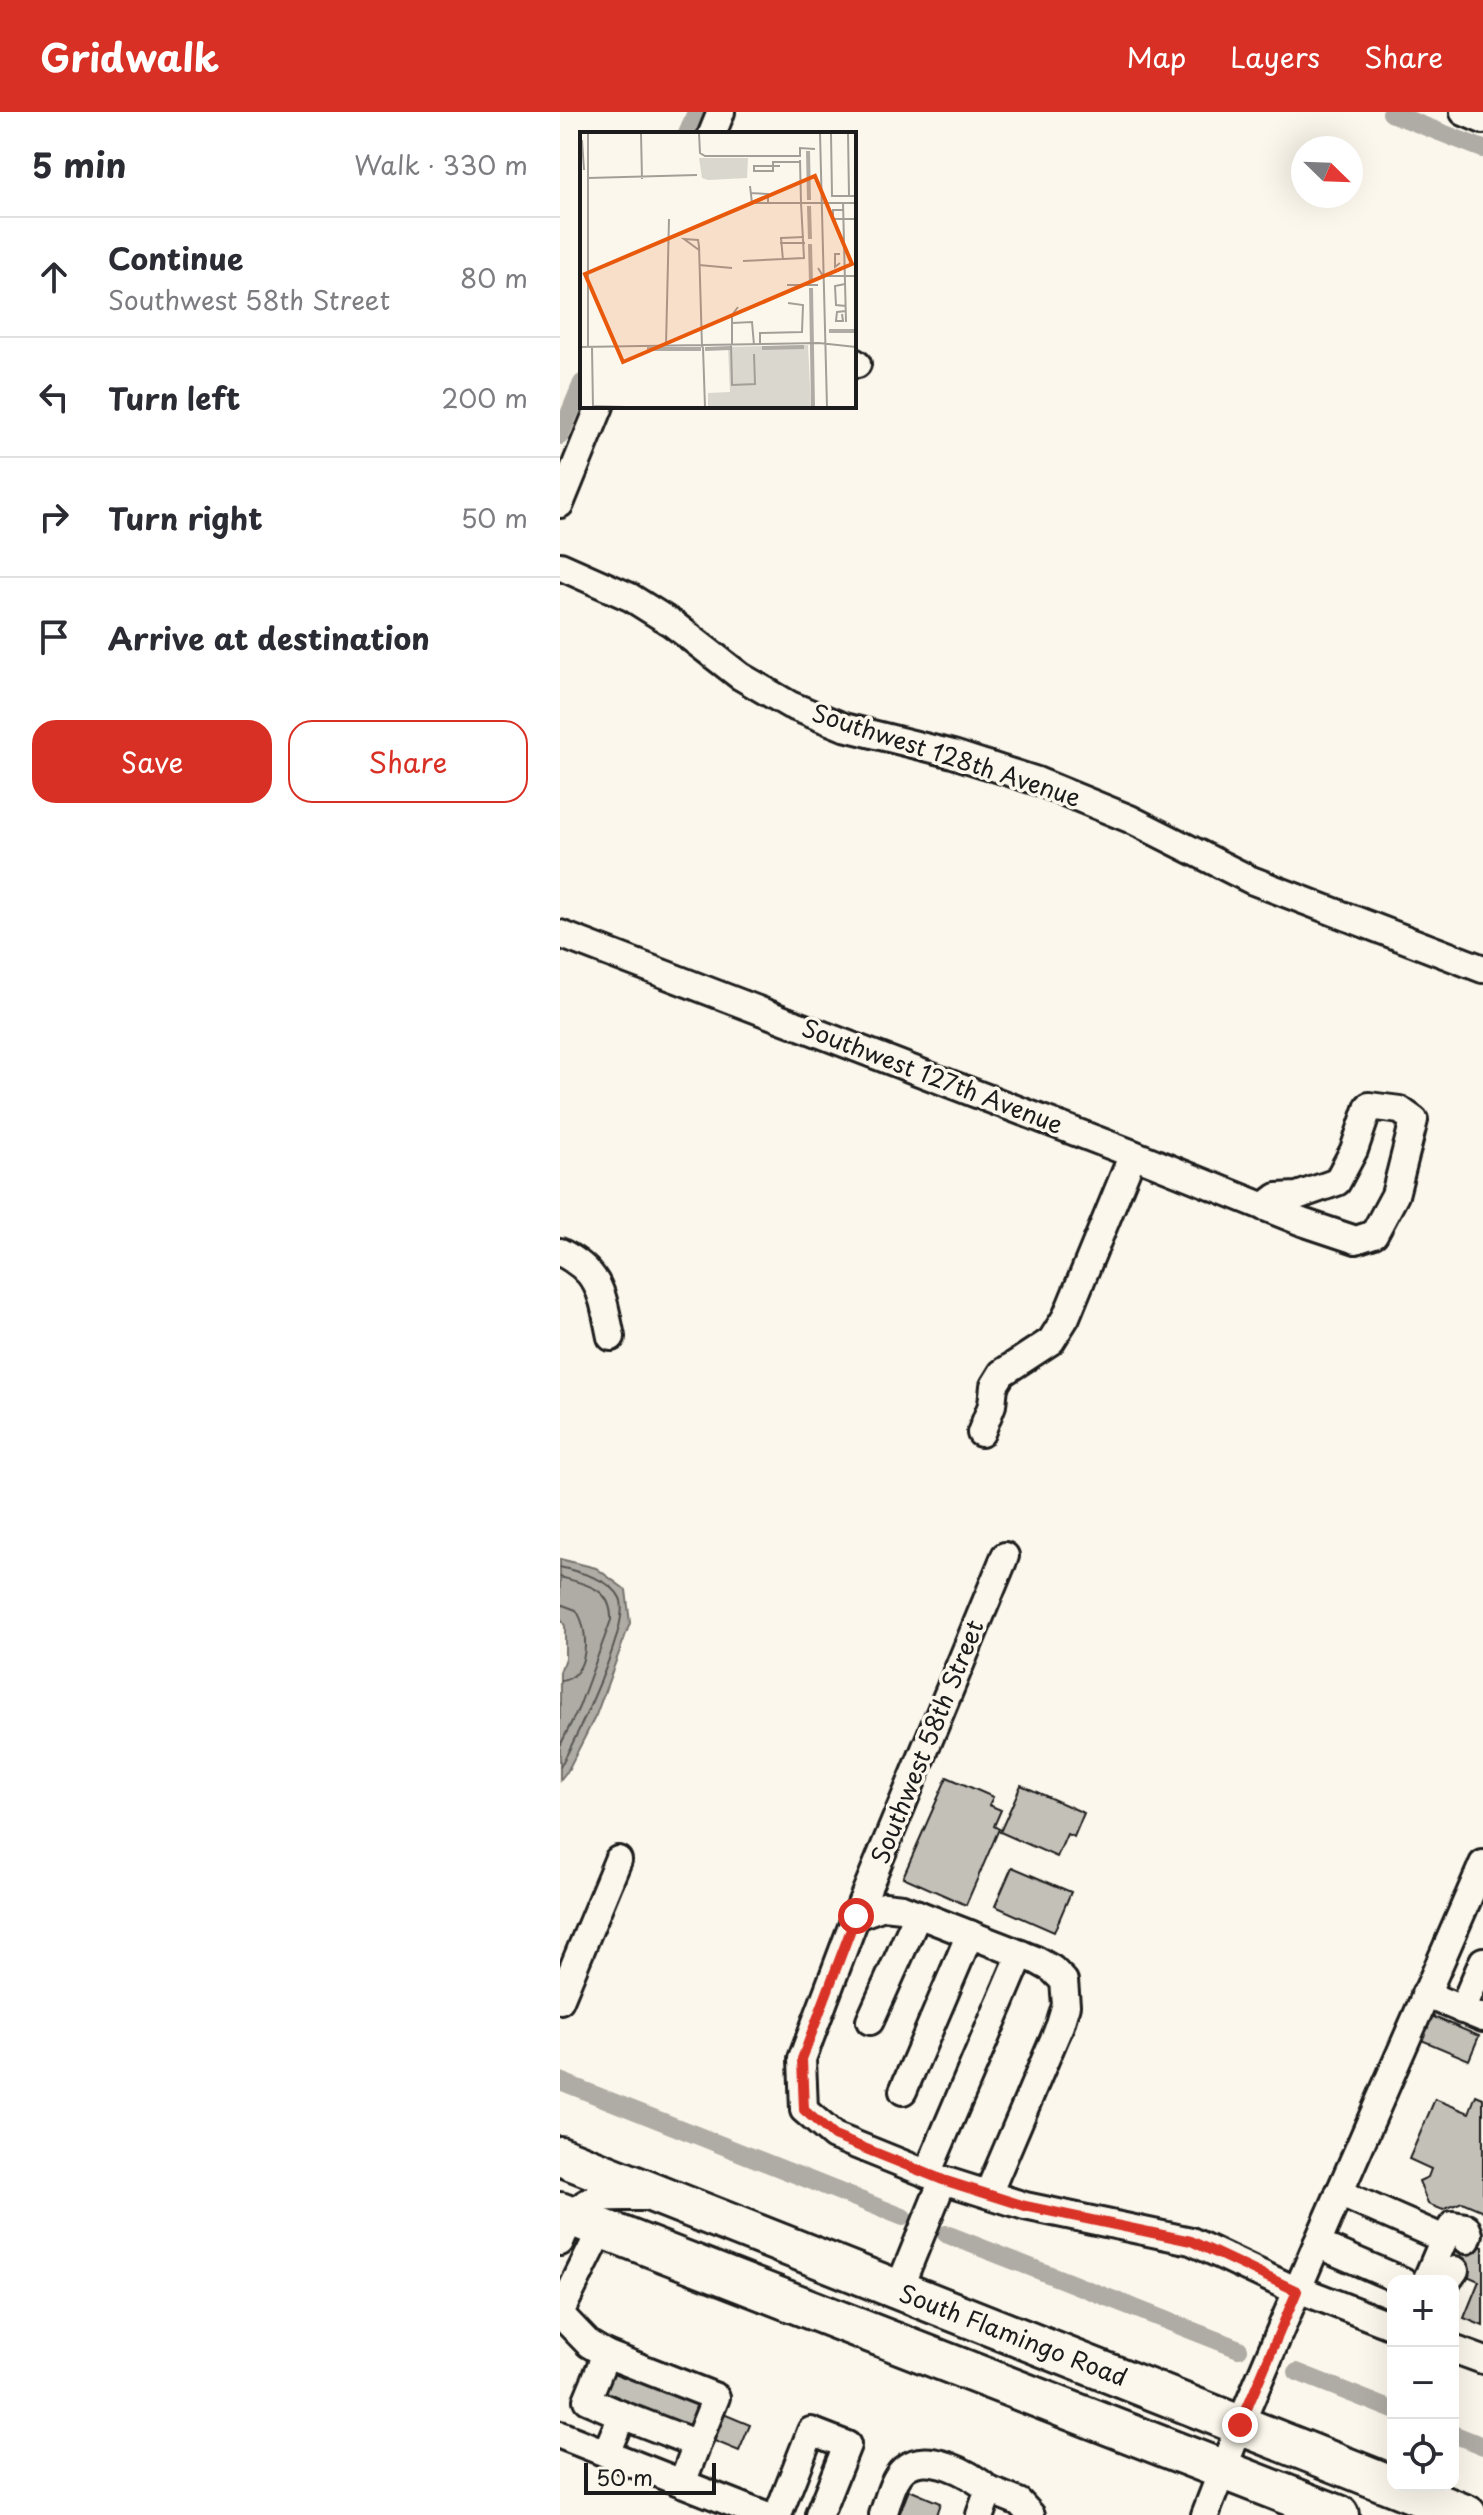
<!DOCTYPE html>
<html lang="en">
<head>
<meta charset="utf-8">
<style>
  body { margin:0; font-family:"Playpen Sans",sans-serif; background:#f2f2f3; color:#2b2b33 }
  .controls { position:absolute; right:24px; bottom:24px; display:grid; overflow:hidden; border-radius:16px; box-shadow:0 8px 32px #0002 }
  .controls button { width:72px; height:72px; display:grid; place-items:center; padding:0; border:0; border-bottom:2px solid #e1e1e2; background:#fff; color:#2b2b33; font:40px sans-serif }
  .compass { position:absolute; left:731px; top:24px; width:72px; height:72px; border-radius:50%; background:#fff; box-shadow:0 8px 32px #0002; rotate:113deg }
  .scale { position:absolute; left:24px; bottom:20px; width:132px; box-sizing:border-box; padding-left:8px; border:4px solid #1c1c1c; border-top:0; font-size:22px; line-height:28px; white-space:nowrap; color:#1c1c1c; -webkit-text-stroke:6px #fbf7ec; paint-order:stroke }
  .stop { position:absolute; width:24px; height:24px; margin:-18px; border:6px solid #d93025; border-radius:50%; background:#fff }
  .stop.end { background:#d93025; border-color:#fff; box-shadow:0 2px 8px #0008 }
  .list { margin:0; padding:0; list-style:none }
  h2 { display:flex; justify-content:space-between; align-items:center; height:104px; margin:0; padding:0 32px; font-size:34px }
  h2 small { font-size:26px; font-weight:400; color:#7c7c81 }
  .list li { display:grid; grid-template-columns:52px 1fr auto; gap:24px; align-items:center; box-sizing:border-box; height:120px; padding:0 32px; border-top:2px solid #e1e1e2 }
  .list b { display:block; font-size:30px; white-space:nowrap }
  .list p { margin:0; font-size:26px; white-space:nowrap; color:#7c7c81 }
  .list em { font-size:26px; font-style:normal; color:#7c7c81 }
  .actions { display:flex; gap:16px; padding:24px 32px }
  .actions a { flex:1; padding:18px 0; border:2px solid #d93025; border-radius:24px; text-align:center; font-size:28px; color:#d93025 }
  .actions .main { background:#d93025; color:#fff }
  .icon { flex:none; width:44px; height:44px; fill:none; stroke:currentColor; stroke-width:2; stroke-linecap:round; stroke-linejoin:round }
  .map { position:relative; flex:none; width:923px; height:2403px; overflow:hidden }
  header { display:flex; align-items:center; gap:48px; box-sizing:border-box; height:112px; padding:0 40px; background:#d93025; color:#fff }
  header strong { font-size:38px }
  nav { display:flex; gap:44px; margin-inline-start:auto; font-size:28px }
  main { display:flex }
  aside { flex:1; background:#fff }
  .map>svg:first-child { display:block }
</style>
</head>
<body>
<header>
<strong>Gridwalk</strong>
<nav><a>Map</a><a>Layers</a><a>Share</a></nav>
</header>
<main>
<aside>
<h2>5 min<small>Walk · 330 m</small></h2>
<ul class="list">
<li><svg class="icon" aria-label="ahead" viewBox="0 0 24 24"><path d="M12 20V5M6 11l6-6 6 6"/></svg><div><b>Continue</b><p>Southwest 58th Street</p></div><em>80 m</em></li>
<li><svg class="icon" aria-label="left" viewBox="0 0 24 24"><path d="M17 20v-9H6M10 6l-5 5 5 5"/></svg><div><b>Turn left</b></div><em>200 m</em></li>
<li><svg class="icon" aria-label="right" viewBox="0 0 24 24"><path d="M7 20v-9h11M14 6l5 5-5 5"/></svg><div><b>Turn right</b></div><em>50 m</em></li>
<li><svg class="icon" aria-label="arrive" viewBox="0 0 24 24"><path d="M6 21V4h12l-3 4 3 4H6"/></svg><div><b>Arrive at destination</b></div></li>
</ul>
<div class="actions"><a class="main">Save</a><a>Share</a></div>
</aside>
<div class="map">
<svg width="923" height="2403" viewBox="0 0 923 2403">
  <rect width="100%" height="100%" fill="#fbf7ec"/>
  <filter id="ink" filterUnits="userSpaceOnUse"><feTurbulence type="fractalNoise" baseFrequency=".0125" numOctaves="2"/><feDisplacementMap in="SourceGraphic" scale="16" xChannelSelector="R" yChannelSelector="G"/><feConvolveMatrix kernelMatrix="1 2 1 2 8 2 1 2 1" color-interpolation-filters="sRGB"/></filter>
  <g filter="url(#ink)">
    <polygon fill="#afaca5" stroke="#74726e" stroke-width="2" points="0,1447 36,1456 66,1478 70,1511 36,1603 8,1658 0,1668 0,1560 5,1546 5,1514 0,1505"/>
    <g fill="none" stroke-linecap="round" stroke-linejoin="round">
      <g stroke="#575653" stroke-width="2">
        <path d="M0,1455C18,1460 51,1467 60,1486C72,1511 15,1629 0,1655"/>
        <path d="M0,1465C26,1472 52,1476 51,1508L19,1595L0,1634"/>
        <path d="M0,1492L16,1498C30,1517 30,1567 0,1569"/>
      </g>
      <g stroke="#afaca5" stroke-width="18">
        <polyline points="831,1 923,37"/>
        <polyline points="127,22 136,0"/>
        <polyline points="0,324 22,271"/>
        <polyline points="0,1969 343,2105"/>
        <polyline points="386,2122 679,2237"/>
        <polyline points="737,2260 833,2298"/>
        <polyline points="893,2322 923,2334"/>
      </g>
    </g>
    <g fill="#c3c0b8" stroke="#1c1c1c" stroke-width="2">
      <polygon points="387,1665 433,1685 429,1693 441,1698 434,1714 439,1717 406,1793 343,1765"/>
      <polygon points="461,1673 524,1701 514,1725 507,1722 497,1745 440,1720"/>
      <polygon points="452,1755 511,1780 494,1820 435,1794"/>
      <polygon points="869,1903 919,1924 909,1948 859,1927"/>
      <polygon points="916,1983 923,1986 923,2099 902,2090 883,2098 868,2092 859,2069 868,2065 871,2057 849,2047 875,1987 909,2001"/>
      <polygon points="895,2123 923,2135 923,2214 904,2206 919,2169 882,2153"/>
      <polygon points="53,2256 190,2313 179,2339 42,2283"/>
      <polygon points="349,2378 380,2391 376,2403 339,2403"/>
    </g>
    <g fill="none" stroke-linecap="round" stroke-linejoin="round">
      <defs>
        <g id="minor">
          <polyline points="904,0 923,8"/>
          <polyline points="152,22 161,0"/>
          <polyline points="294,250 297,252"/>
          <polyline points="0,392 40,294"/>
          <polyline points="0,454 70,485 113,512 180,564 230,593 284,615 393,642 477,669 570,707 691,768 923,857"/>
          <polyline points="0,822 573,1042 742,1110 796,1128 814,1122 835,1083 854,1008 840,998 809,994 794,1038 777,1070 737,1084 717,1085 704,1095"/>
          <path d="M0,1140C42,1161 42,1183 51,1225"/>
          <polyline points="421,1321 432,1293 434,1274 442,1261 491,1229 506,1205 573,1042"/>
          <polyline points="445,1444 296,1804 242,1947 244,1998 274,2024 383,2068 465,2094 631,2129 737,2179"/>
          <polyline points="296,1804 324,1794 342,1796 476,1848 492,1857 504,1869 506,1893 500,1913 428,2082"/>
          <polyline points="865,1882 923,1906"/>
          <polyline points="0,1888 58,1748"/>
          <polyline points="902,1898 923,1849"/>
          <polyline points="310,1909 358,1802"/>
          <polyline points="343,1979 410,1822"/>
          <polyline points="367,2062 461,1842"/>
          <polyline points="779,2081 884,2127 866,2169"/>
          <polyline points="884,2127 893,2113 906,2115 909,2122 907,2128"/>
          <path d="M0,2130C20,2080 35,2085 84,2085"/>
          <polyline points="757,2132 843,2169"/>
          <polyline points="887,2169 895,2158"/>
          <polyline points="738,2177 833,2214"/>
          <polyline points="338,2179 383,2068"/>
          <polyline points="0,2201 42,2116"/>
          <polyline points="0,2202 29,2232 46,2242"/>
          <polyline points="893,2237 923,2248"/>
          <polyline points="62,2303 27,2288 46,2242 156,2285 137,2332"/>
          <polyline points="0,2323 203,2403"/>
          <polyline points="46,2341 62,2303 137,2332 122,2371"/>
          <polyline points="218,2403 251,2319 287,2333 259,2403"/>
          <path d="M323,2403C328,2389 332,2368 344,2357C367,2337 411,2362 429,2378"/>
          <polyline points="420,2403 429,2378 459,2390 471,2403"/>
          <polyline points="645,2403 680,2313 757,2132 923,1752"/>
        </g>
        <g id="highway">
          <polyline points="0,2044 907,2403"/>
          <polyline points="0,2100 779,2403"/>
        </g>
      </defs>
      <use href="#minor" stroke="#1c1c1c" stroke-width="32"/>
      <use href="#highway" stroke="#1c1c1c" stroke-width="44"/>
      <use href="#minor" stroke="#fbf7ec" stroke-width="26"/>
      <use href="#highway" stroke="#fbf7ec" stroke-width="38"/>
    </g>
  </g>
  <g fill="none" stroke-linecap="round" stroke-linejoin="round" filter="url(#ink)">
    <polyline stroke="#d93025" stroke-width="10" points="296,1804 242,1947 244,1998 274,2024 383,2068 465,2094 631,2129 737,2179 680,2313"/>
  </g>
  <g text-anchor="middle" stroke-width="7" stroke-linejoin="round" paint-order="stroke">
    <g font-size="24" fill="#1c1c1c" stroke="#fbf7ec">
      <text transform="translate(386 644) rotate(18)" y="8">Southwest 128th Avenue</text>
      <text transform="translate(372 965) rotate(21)" y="8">Southwest 127th Avenue</text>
      <text transform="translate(368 1630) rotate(-68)" y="8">Southwest 58th Street</text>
      <text transform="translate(453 2224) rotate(21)" y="8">South Flamingo Road</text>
    </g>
  </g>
  <g transform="translate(20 20)">
    <rect width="276" height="276" fill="#fbf7ec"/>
    <path d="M119,26H168L167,46L128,48L122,46ZM228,213L231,275H128V261L150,260L148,215Z" fill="#dad7ce"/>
    <path fill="none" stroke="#afaca5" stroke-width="4" d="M228,19L229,68M229,74L230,107M230,112L231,151M231,156L233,275M249,199H276M182,216L224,215M67,217H121M125,217L150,216"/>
    <path fill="none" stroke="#a29f99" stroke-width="2" d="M8,1V215M61,1L62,47M119,1L120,21L125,24H220V16L235,17M240,1L247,275M251,1L252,64H276M268,1L269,64M2,8L4,38M220,28L221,71M200,34H174V39H193V30H220M8,46L117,43M170,54L172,71H276M170,61L188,62V71M263,70L266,190M263,78H253V87H276M200,111H225M119,118L104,107L118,108L119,114L122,214L123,216L125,275M260,122H255V135L260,131M203,128L201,106L224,105M163,129L224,126L221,71M119,133L152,136M238,136L243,144H276M265,152L255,154L256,173L266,174M207,153H238M262,182L263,189H256L257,180L266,179M152,191L172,190L174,213M239,211L276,215M180,212V201L222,200L223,173L208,171M151,213L152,253L175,252L174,222M152,213V183L158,175M86,214L89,87M0,215L239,211M12,215L13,275M13,274L47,275"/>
    <path fill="#e8590c" fill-opacity="0.15" stroke="#e8590c" stroke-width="4" d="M235,44L272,132L43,230L5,142Z"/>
    <rect width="276" height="276" fill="none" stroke="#1c1c1c" stroke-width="4"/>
  </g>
</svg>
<div class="controls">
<button>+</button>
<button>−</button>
<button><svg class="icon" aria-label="locate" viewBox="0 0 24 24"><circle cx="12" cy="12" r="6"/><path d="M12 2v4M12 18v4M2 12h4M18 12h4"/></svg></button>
</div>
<svg class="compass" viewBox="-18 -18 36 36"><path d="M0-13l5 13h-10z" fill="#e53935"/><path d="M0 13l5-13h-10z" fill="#7c7c81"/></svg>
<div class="scale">50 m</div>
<div class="stop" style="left:296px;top:1804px"></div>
<div class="stop end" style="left:680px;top:2313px"></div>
</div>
</main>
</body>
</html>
